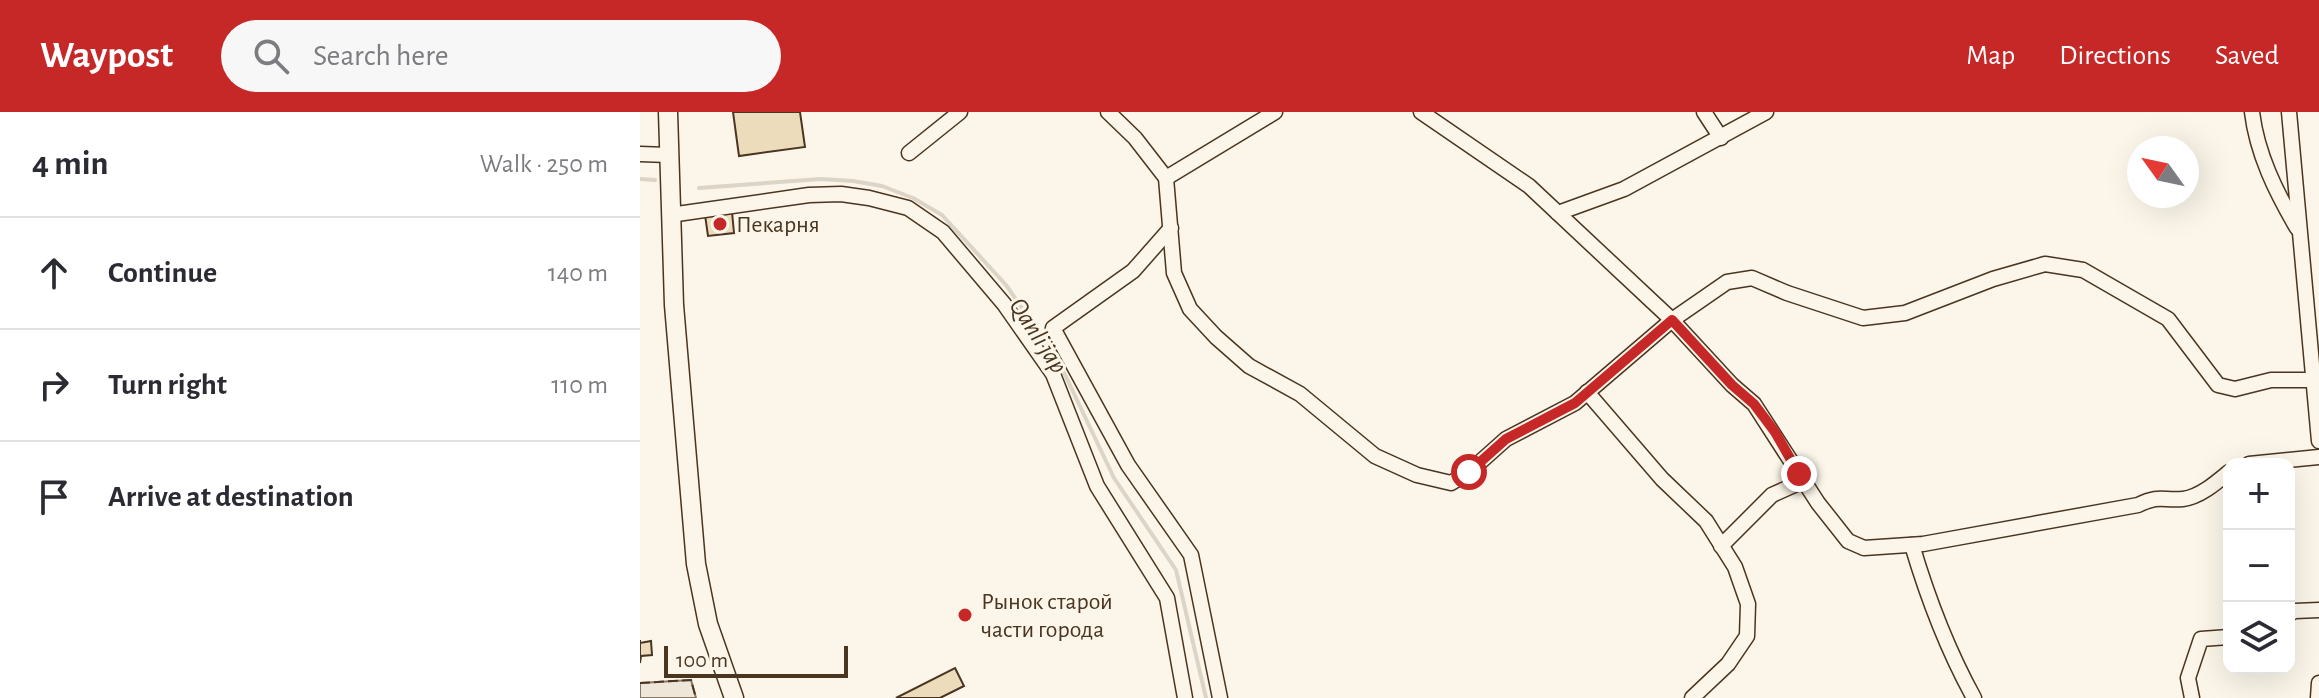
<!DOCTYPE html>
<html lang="en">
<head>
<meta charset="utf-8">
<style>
  body { margin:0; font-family:"Alegreya Sans",sans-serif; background:#f7f7f7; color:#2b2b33 }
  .controls { position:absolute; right:24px; bottom:24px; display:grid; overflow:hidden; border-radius:16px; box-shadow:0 8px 32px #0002 }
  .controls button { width:72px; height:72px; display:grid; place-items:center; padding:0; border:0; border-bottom:2px solid #e1e1e2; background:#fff; color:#2b2b33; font:40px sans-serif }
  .compass { position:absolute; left:1487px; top:24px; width:72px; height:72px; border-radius:50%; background:#fff; box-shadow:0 8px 32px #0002; rotate:303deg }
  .scale { position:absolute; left:24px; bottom:20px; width:184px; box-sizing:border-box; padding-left:8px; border:4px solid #4a3520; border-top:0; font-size:22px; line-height:28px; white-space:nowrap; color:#4a3520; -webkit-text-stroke:6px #fbf6e9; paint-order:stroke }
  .stop { position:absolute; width:24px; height:24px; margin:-18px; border:6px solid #c62828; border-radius:50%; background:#fff }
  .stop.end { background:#c62828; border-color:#fff; box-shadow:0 2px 8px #0008 }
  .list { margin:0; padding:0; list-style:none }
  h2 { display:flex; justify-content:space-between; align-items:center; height:104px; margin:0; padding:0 32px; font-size:34px }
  h2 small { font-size:26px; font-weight:400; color:#7c7c81 }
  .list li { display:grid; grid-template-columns:52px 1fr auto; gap:24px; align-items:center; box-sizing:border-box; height:112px; padding:0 32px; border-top:2px solid #e1e1e2 }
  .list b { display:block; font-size:30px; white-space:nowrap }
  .list em { font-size:26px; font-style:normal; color:#7c7c81 }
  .icon { flex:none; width:44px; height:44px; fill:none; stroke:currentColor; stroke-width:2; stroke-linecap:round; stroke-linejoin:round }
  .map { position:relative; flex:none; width:1679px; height:586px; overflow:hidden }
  header { display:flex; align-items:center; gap:48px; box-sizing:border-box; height:112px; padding:0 40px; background:#c62828; color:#fff }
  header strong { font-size:38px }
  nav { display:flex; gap:44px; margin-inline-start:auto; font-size:28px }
  .search { width:560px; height:72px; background:#f7f7f7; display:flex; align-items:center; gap:20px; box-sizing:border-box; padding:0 28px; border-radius:44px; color:#7c7c81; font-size:30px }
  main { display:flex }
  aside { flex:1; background:#fff }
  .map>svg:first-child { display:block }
</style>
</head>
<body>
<header>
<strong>Waypost</strong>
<div class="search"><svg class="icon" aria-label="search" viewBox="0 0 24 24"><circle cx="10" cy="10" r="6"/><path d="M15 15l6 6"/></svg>Search here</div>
<nav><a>Map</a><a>Directions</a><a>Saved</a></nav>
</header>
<main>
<aside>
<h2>4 min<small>Walk · 250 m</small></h2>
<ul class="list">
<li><svg class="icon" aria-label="ahead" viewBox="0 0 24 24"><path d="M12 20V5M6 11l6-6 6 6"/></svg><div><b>Continue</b></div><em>140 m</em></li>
<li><svg class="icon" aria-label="right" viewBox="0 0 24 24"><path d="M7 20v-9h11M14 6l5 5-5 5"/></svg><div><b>Turn right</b></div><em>110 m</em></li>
<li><svg class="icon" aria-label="arrive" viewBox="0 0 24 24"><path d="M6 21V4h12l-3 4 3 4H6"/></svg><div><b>Arrive at destination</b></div></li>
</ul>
</aside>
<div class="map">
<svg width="1679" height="586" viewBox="0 0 1679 586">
  <rect width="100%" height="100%" fill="#fbf6e9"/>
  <polygon fill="#ede6d9" stroke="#887966" stroke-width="2" points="51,568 56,586 0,586 0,571"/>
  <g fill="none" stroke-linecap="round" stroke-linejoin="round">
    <g stroke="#dcd4c6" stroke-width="4">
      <polyline points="0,67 15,68"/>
      <polyline points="59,76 181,67 213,69 242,74 273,86 302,103 366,173 418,248 474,366 536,458 566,586"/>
    </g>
  </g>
  <g fill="#ecdcbc" stroke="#4a3520" stroke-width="2">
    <polygon points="93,0 160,0 165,35 99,44"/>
    <polygon points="92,100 94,121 68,124 65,103"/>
    <polygon points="0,528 0,531 11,529 12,543 1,544 0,551"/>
    <polygon points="315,556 324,574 300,586 256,586"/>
  </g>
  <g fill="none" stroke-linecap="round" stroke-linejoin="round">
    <defs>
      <g id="minor">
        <polyline points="468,0 495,26 526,66 534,161 550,197 576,225 609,254 660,282 735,344 777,363 811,371 829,360 866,327 935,291 1032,208 1087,170 1112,166 1147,181 1223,206 1265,201 1353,167 1405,152 1443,158 1528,207 1578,273 1595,277 1631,268 1673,268"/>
        <path d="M781,0L889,74L1032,208L1092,273L1114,292L1178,391L1208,429L1224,436L1283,432L1498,393C1520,382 1523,389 1543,387C1560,385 1577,370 1589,360"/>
        <polyline points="1064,0 1081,26"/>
        <path d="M1612,0C1617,42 1636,80 1657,116"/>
        <polyline points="1649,0 1679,329"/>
        <polyline points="269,41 320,0"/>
        <polyline points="0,42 28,43"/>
        <polyline points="526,66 635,0"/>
        <polyline points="918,101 984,77 1126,0"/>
        <polyline points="30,103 169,83 201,82 229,86 268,96 303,120 364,192 413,262 457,374 527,486 545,586"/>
        <polyline points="531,116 493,159 413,216 488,353 551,443 580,586"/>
        <polyline points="947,280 1022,367 1066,409 1095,455 1108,492 1107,524 1088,552 1052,586"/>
        <polyline points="1609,352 1679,345"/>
        <path d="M1272,433C1288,487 1307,537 1334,586"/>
        <polyline points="1081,434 1132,383 1163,369"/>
        <polyline points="1649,502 1655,499 1679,498"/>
        <polyline points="1552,586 1548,566 1561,527 1589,525"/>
        <polyline points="1678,586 1679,571"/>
      </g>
      <polyline id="major" points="28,0 34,193 56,452 68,512 94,586"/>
    </defs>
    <use href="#minor" stroke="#4a3520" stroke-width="17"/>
    <use href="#major" stroke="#4a3520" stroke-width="21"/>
    <use href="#minor" stroke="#fbf6e9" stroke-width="14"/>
    <use href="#major" stroke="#fbf6e9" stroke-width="18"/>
    <polyline stroke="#4a3520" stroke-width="2" stroke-dasharray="10 4" stroke-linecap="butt" points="0,571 51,568 56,586"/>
  </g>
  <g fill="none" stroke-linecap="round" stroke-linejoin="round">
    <polyline stroke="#c62828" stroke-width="10" points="829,360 866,327 935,291 1032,208 1092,273 1114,292 1135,320 1159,362"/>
  </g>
  <g fill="#c62828" stroke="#fbf6e9" stroke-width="3">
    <circle cx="80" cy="112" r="8"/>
    <circle cx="325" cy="503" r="8"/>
  </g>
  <g text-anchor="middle" stroke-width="6" stroke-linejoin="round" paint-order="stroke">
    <g font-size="24" fill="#4a3520" stroke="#fbf6e9" text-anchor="start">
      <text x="96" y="120">Пекарня</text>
      <text x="341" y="497">Рынок старой<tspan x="341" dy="28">части города</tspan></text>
    </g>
    <g font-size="26" font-style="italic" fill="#4a3520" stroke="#fbf6e9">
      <text transform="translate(399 223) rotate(57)" y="9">Qanli jap</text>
    </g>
  </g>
</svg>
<div class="controls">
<button>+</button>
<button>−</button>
<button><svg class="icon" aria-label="layers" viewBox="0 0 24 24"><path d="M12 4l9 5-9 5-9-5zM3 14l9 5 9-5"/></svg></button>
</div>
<svg class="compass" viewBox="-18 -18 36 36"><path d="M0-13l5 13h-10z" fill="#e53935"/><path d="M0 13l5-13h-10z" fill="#7c7c81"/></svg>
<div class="scale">100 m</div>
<div class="stop" style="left:829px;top:360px"></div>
<div class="stop end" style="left:1159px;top:362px"></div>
</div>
</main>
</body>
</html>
